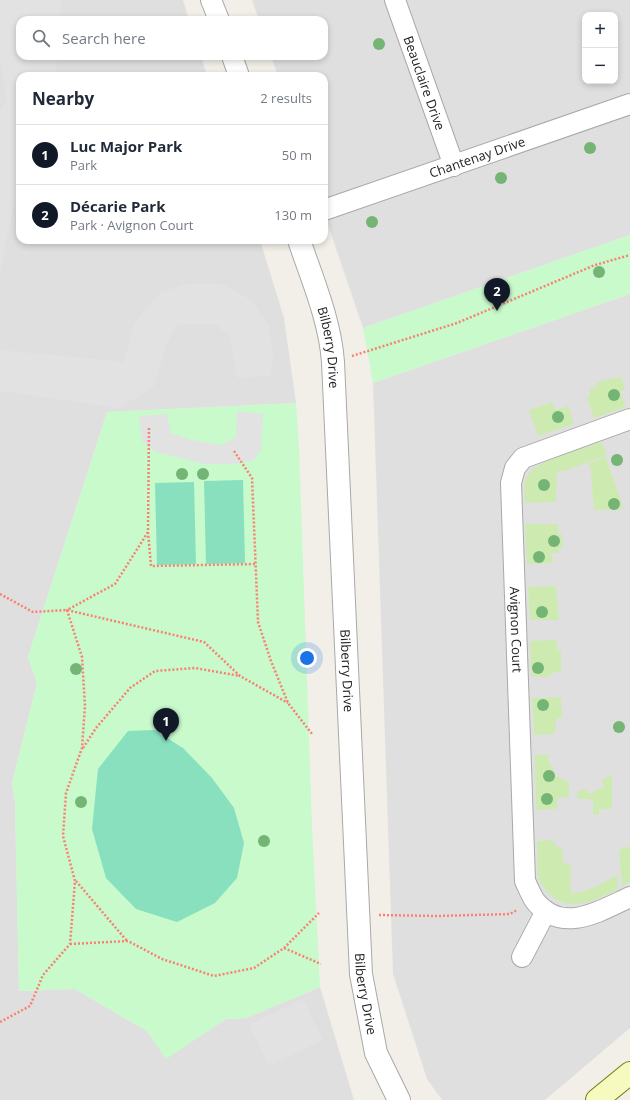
<!DOCTYPE html>
<html lang="en">
<head>
<meta charset="utf-8">
<style>
  body { margin:0; font-family:"Open Sans",sans-serif; background:#f2f2f3; color:#1f2937 }
  .controls { position:absolute; right:12px; top:12px; display:grid; overflow:hidden; border-radius:8px; box-shadow:0 2px 6px #0003 }
  .controls button { width:36px; height:36px; display:grid; place-items:center; padding:0; border:0; border-bottom:1px solid #e0e1e3; background:#fff; color:#1f2937; font:20px sans-serif }
  .you { position:absolute; left:307px; top:658px; width:14px; height:14px; margin:-10px; border:3px solid #fff; border-radius:50%; background:#1a73e8; box-shadow:0 0 0 6px #1a73e833 }
  .badge { display:grid; place-items:center; width:26px; height:26px; border-radius:50%; background:#111827; color:#fff; font-size:13px; font-weight:700 }
  .pin { position:absolute; translate:-50% -33px; filter:drop-shadow(0 1px 2px #0008) }
  .pin::after { content:''; position:absolute; top:21px; width:14px; height:12px; background:inherit; clip-path:polygon(0 0,100% 0,50% 100%) }
  .list { margin:0; padding:0; list-style:none }
  h2 { display:flex; justify-content:space-between; align-items:center; height:52px; margin:0; padding:0 16px; font-size:17px }
  h2 small { font-size:13px; font-weight:400; color:#747a83 }
  .list li { display:grid; grid-template-columns:26px 1fr auto; gap:12px; align-items:center; box-sizing:border-box; height:60px; padding:0 16px; border-top:1px solid #e0e1e3 }
  .list b { display:block; font-size:15px; white-space:nowrap }
  .list p { margin:0; font-size:13px; white-space:nowrap; color:#747a83 }
  .list em { font-size:13px; font-style:normal; color:#747a83 }
  .icon { flex:none; width:22px; height:22px; fill:none; stroke:currentColor; stroke-width:2; stroke-linecap:round; stroke-linejoin:round }
  .map { position:relative; flex:none; width:630px; height:1100px; overflow:hidden }
  .search { position:absolute; background:#fff; box-shadow:0 2px 6px #0003; left:16px; top:16px; width:312px; height:44px; display:flex; align-items:center; gap:10px; box-sizing:border-box; padding:0 14px; border-radius:12px; color:#747a83; font-size:15px }
  .panel { position:absolute; background:#fff; box-shadow:0 2px 6px #0003; left:16px; top:72px; width:312px; height:172px; border-radius:12px }
  .map>svg:first-child { display:block }
</style>
</head>
<body>
<div class="map">
<svg width="630" height="1100" viewBox="0 0 630 1100">
  <rect width="100%" height="100%" fill="#f2efe9"/>
  <g fill="#e0dfdf" fill-rule="evenodd">
    <polygon points="0,0 183,0 189,20 20,20 20,56 201,56 207,76 20,76 20,240 260,240 284,318 296,403 107,412 28,657 37,683 12,783 15,802 19,991 75,989 147,1031 166,1058 226,1019 246,1018 320,987 354,1100 0,1100"/>
    <path d="M252,0H630V235L363,328L324,213V76H278L271,56H324V20H259ZM585,15H615V81H585Z"/>
    <polygon points="630,294 630,1028 545,1100 442,1100 427,1079 393,974 373,383"/>
  </g>
  <g fill="#cdebb0">
    <polygon points="621,377 625,390 620,392 626,407 594,418 587,398 590,396 589,389 596,387 597,382"/>
    <polygon points="552,402 555,410 568,406 574,424 538,436 529,410"/>
    <path d="M602,442L607,455L565,471H557L556,502L525,503C525,494 523,483 528,475C538,459 584,448 602,442Z"/>
    <polygon points="606,457 623,507 622,509 594,510 591,475 592,473 589,463"/>
    <polygon points="525,524 558,524 558,534 562,534 563,548 559,548 559,553 551,553 553,563 527,564"/>
    <polygon points="556,586 559,620 530,620 528,587"/>
    <polygon points="557,640 557,651 561,651 561,672 555,672 548,677 531,676 530,641"/>
    <polygon points="558,697 561,699 562,717 556,719 555,734 534,735 532,698"/>
    <polygon points="535,755 550,755 548,759 556,776 569,782 569,797 557,798 557,809 536,810"/>
    <polygon points="612,774 612,809 599,809 599,815 593,814 593,799 578,799 577,792 586,789 589,794 604,787 602,780"/>
    <path d="M552,840L557,847L562,848L563,863L572,864L570,870L571,893C588,893 602,883 617,875L618,889C595,900 571,914 549,894C544,889 540,883 538,875C537,864 538,852 537,841Z"/>
    <polygon points="630,846 630,882 622,886 619,850"/>
  </g>
  <g fill="#c8facc">
    <polygon points="630,235 630,294 373,383 363,328"/>
    <polygon points="296,403 299,447 312,825 320,987 246,1018 226,1019 166,1059 147,1031 75,989 19,991 15,802 12,783 37,683 28,657 107,412"/>
  </g>
  <g fill="#88e0be">
    <polygon points="243,480 245,563 206,564 204,481"/>
    <polygon points="194,482 196,564 157,565 155,483"/>
    <polygon points="154,730 183,748 212,778 234,808 244,843 237,878 215,903 177,922 136,909 106,878 92,829 98,769 128,731"/>
  </g>
  <g fill="#e2e2e2">
    <polygon points="0,0 61,0 60,20 20,20 20,56 58,56 57,65 54,76 20,76 20,194 13,208 0,272 0,111 7,98 0,60"/>
    <polygon points="185,284 223,284 252,301 269,326 273,353 271,376 237,378 230,337 215,324 179,324 174,329 165,349 154,386 120,408 0,391 0,350 124,362 134,323 160,293"/>
    <polygon points="237,411 263,414 261,449 254,460 236,464 204,464 154,451 142,441 139,416 167,414 171,433 191,440 222,445 236,437"/>
    <polygon points="303,999 323,1040 269,1066 249,1025"/>
  </g>
  <g fill="none" stroke-linecap="round" stroke-linejoin="round">
    <defs>
      <g id="minor">
        <polyline points="211,0 219,20"/>
        <path id="s1" d="M395,0L454,166"/>
        <polyline points="232,56 239,76"/>
        <path id="s2" d="M324,210L630,104"/>
        <path id="s3" d="M630,419L523,458L515,468L511,483L525,881C528,887 531,895 535,901C562,935 600,911 630,897"/>
        <polyline points="522,957 546,911"/>
      </g>
      <g id="tertiary">
        <path id="s4" d="M299,240C312,279 330,320 333,362L361,974L376,1053L399,1100"/>
      </g>
      <polyline id="secondary" points="597,1100 630,1073"/>
    </defs>
    <use href="#minor" stroke="#a9a9a9" stroke-width="22"/>
    <use href="#tertiary" stroke="#a9a9a9" stroke-width="24"/>
    <use href="#secondary" stroke="#707d05" stroke-width="24"/>
    <g stroke="#fa8072" stroke-width="2.5" stroke-dasharray="2 2" stroke-linecap="butt">
      <polyline points="352,356 457,323 595,265 630,255"/>
      <polyline points="234,451 252,478 258,622 271,661 288,703 312,734"/>
      <polyline points="148,532 151,566 256,564"/>
      <polyline points="0,594 33,612 67,610 204,642 240,676 288,703"/>
      <polyline points="83,748 96,728 130,688 155,671 195,668 240,676"/>
      <polyline points="76,881 127,941"/>
      <polyline points="379,915 437,916 510,914 517,910"/>
      <polyline points="70,944 128,941 162,959 214,976 254,968 284,948 319,913"/>
      <polyline points="284,948 321,964"/>
      <polyline points="0,1022 30,1006 43,975 70,944 75,881 63,836 66,793 82,748 85,706 82,657 67,610 115,584 148,532 149,427"/>
    </g>
    <use href="#minor" stroke="#fff" stroke-width="20"/>
    <use href="#tertiary" stroke="#fff" stroke-width="22"/>
    <use href="#secondary" stroke="#f7fabf" stroke-width="22"/>
  </g>
  <g fill="#74b475">
    <circle cx="379" cy="44" r="6"/>
    <circle cx="590" cy="148" r="6"/>
    <circle cx="501" cy="178" r="6"/>
    <circle cx="372" cy="222" r="6"/>
    <circle cx="599" cy="272" r="6"/>
    <circle cx="614" cy="395" r="6"/>
    <circle cx="558" cy="417" r="6"/>
    <circle cx="617" cy="460" r="6"/>
    <circle cx="182" cy="474" r="6"/>
    <circle cx="203" cy="474" r="6"/>
    <circle cx="544" cy="485" r="6"/>
    <circle cx="614" cy="504" r="6"/>
    <circle cx="554" cy="541" r="6"/>
    <circle cx="539" cy="557" r="6"/>
    <circle cx="542" cy="612" r="6"/>
    <circle cx="538" cy="668" r="6"/>
    <circle cx="76" cy="669" r="6"/>
    <circle cx="543" cy="705" r="6"/>
    <circle cx="619" cy="727" r="6"/>
    <circle cx="549" cy="776" r="6"/>
    <circle cx="547" cy="799" r="6"/>
    <circle cx="81" cy="802" r="6"/>
    <circle cx="264" cy="841" r="6"/>
  </g>
  <g text-anchor="middle" stroke-width="3.5" stroke-linejoin="round" paint-order="stroke">
    <g font-size="13" fill="#222" stroke="#fff">
      <text dy="5" stroke="none"><textPath href="#s1" startOffset="88">Beauclaire Drive</textPath></text>
      <text dy="5" stroke="none"><textPath href="#s2" startOffset="162">Chantenay Drive</textPath></text>
      <text dy="5" stroke="none"><textPath href="#s4" startOffset="112">Bilberry Drive</textPath></text>
      <text dy="5" stroke="none"><textPath href="#s3" startOffset="289">Avignon Court</textPath></text>
      <text dy="5" stroke="none"><textPath href="#s4" startOffset="436">Bilberry Drive</textPath></text>
      <text dy="5" stroke="none"><textPath href="#s4" startOffset="760">Bilberry Drive</textPath></text>
    </g>
  </g>
</svg>
<div class="controls">
<button>+</button>
<button>−</button>
</div>
<div class="you"></div>
<div class="pin badge" style="left:166px;top:741px">1</div>
<div class="pin badge" style="left:497px;top:311px">2</div>
<div class="search"><svg class="icon" aria-label="search" viewBox="0 0 24 24"><circle cx="10" cy="10" r="6"/><path d="M15 15l6 6"/></svg>Search here</div>
<section class="panel">
<h2>Nearby<small>2 results</small></h2>
<ul class="list">
<li><span class="badge">1</span><div><b>Luc Major Park</b><p>Park</p></div><em>50 m</em></li>
<li><span class="badge">2</span><div><b>Décarie Park</b><p>Park · Avignon Court</p></div><em>130 m</em></li>
</ul>
</section>
</div>
</body>
</html>
